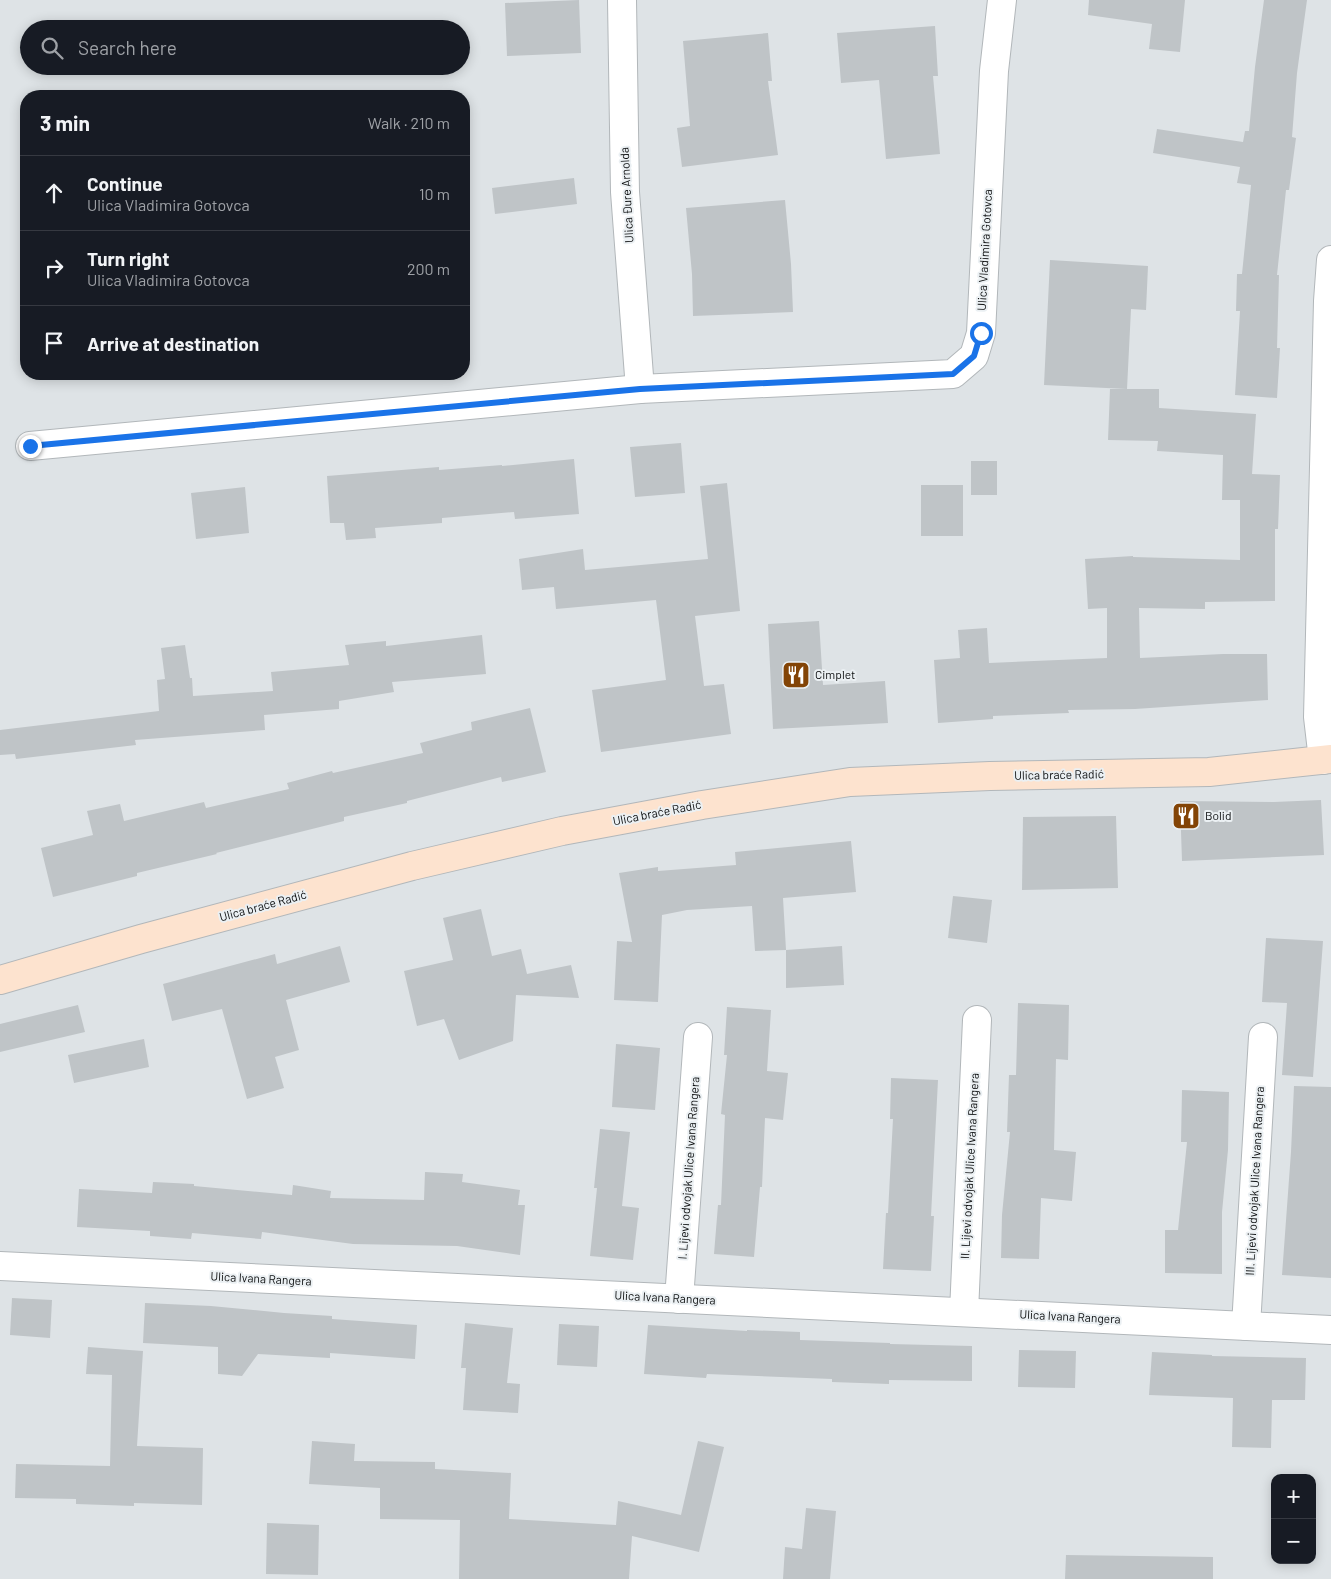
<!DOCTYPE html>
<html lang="en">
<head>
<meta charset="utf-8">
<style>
  body { margin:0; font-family:Barlow,sans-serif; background:#242831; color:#f1f3f6 }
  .controls { position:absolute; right:15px; bottom:15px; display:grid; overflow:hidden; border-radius:10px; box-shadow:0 2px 12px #0003 }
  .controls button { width:45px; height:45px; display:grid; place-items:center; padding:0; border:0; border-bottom:1px solid #363941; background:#171b24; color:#f1f3f6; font:25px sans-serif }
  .stop { position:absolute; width:15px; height:15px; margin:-11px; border:4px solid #1a73e8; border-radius:50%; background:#fff }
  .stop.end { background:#1a73e8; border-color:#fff; box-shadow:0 1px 5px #0008 }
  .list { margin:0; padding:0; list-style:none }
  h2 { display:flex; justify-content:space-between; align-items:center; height:65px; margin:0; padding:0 20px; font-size:21px }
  h2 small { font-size:16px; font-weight:400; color:#9ea1a6 }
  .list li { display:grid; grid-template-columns:32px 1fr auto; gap:15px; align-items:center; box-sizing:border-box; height:75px; padding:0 20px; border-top:1px solid #363941 }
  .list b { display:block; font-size:19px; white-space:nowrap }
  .list p { margin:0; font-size:16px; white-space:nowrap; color:#9ea1a6 }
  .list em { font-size:16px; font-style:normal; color:#9ea1a6 }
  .icon { flex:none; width:28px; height:28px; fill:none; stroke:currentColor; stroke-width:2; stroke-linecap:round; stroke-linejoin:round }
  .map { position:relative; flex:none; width:1331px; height:1579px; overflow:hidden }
  .search { position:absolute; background:#171b24; box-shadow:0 2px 12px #0003; left:20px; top:20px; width:450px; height:55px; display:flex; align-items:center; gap:12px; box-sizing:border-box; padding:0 18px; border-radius:28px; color:#9ea1a6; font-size:19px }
  .panel { position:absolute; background:#171b24; box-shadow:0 2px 12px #0003; left:20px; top:90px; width:450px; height:290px; border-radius:20px }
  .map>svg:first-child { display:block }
</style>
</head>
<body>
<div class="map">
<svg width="1331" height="1579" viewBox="0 0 1331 1579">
  <rect width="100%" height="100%" fill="#dee3e6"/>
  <g fill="#bfc4c7">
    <polygon points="579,0 581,53 507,56 505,3"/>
    <polygon points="1089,0 1185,0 1180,52 1149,49 1152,24 1088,15"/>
    <polygon points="1264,0 1307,0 1297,73 1292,137 1296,138 1289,190 1286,190 1277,275 1279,275 1277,348 1280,348 1277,398 1235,395 1240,311 1236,311 1237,274 1242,274 1251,185 1237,183 1240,167 1153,153 1157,129 1243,142 1245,131 1249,131 1255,67"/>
    <polygon points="935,26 938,76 933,76 940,154 886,159 879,80 841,83 837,33"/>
    <polygon points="768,33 772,81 768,81 778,155 682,167 677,128 690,126 683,41"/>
    <polygon points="574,178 577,204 495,214 492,188"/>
    <polygon points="785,200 791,264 793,312 693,316 692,274 686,208"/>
    <polygon points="1050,260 1148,266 1146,310 1131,309 1127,389 1044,385"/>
    <polygon points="1110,389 1159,389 1159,408 1256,414 1252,474 1280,475 1278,529 1275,529 1275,601 1205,602 1205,609 1139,608 1140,658 1223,654 1267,654 1268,700 1135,709 1068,710 1069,713 993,716 993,719 938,723 934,660 960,658 958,630 987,628 989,663 1107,658 1107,608 1088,609 1085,559 1133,556 1133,557 1240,560 1240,500 1222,500 1223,455 1157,451 1158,441 1108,440"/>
    <polygon points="681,443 685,493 635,497 630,447"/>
    <polygon points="574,459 579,514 515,519 514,512 442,518 442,523 375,528 376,538 346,540 344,523 330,523 327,476 439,467 439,470 502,465 502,466"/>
    <rect x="971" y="461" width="26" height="34"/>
    <polygon points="727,483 740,611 695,616 704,686 724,684 731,734 601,752 592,690 666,680 656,600 556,609 554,587 522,590 519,559 583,549 585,570 708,559 700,486"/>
    <rect x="921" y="485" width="42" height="51"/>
    <polygon points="245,487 249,533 196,539 191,493"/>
    <polygon points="819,621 823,685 885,681 888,723 773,729 768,624"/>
    <polygon points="482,635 486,674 392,682 394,692 339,701 339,709 264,715 265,730 135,740 136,745 16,759 15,754 0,755 0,730 159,711 157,680 165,679 161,648 185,645 190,678 192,678 193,696 273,691 271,672 349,665 345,645 386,641 386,646"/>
    <polygon points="530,708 546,772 502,782 501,777 407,801 407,803 344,817 344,821 216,853 217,854 137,873 137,876 53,897 41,848 93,835 87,811 120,804 124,821 204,802 206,808 289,789 287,783 332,771 333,773 423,753 420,743 472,730 471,722"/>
    <polygon points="1321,800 1324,855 1182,861 1180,801 1274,802"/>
    <polygon points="1116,816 1118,888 1022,890 1023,817"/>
    <polygon points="851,841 856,892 783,898 786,950 755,951 752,906 687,910 662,915 658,1002 614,1000 617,941 632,942 619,873 658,867 658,871 736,865 735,852"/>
    <polygon points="953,896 992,900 987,943 948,938"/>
    <polygon points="481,909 492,956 521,949 527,974 571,965 579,998 516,995 513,1041 459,1060 444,1019 417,1026 404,971 453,960 443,918"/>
    <polygon points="1266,938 1323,941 1313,1077 1282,1075 1287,1003 1262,1002"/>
    <polygon points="340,946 350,982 286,1000 299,1050 275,1057 284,1088 247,1099 222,1009 172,1021 163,984 275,954 277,964"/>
    <polygon points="842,946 844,985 786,988 786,950"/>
    <polygon points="1018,1003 1069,1005 1068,1060 1056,1059 1054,1150 1076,1152 1072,1201 1041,1198 1039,1259 1001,1258 1002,1215 1010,1132 1007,1132 1009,1075 1016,1075"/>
    <polygon points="78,1005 85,1032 0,1052 0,1024"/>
    <polygon points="727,1007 771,1010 767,1071 788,1073 783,1120 765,1118 762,1187 760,1187 754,1257 714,1254 718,1205 721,1205 725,1115 721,1114 727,1055 724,1055"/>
    <polygon points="144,1039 149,1067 74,1083 68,1055"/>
    <polygon points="616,1044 660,1048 655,1110 612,1107"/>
    <polygon points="891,1078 938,1080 931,1216 934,1216 931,1271 883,1269 886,1213 888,1213 893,1119 890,1119"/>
    <polygon points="1294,1086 1331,1087 1331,1278 1282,1275 1291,1152"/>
    <polygon points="1182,1090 1229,1092 1228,1150 1222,1212 1222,1274 1165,1273 1165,1230 1178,1230 1187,1142 1181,1142"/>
    <polygon points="600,1129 630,1132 622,1206 639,1208 633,1260 590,1256 597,1188 594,1188"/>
    <polygon points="425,1172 463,1174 462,1182 520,1190 518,1205 525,1205 520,1255 457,1246 353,1244 262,1232 261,1239 192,1233 191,1239 150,1236 150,1231 77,1227 79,1189 152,1193 153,1182 194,1184 194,1186 292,1195 293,1185 331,1191 330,1198 424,1200"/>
    <polygon points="12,1298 52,1300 50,1338 10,1335"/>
    <polygon points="145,1303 211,1306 284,1313 332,1316 332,1319 417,1325 415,1359 330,1353 330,1358 258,1354 242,1376 218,1374 218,1347 143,1343"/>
    <polygon points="465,1323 513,1328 507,1383 520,1384 518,1413 463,1410 466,1368 461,1368"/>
    <polygon points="559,1324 599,1326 597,1367 557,1365"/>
    <polygon points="648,1325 747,1331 747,1330 800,1332 800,1340 890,1343 890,1344 972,1346 972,1381 889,1380 889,1384 832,1382 832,1379 707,1374 706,1378 644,1374"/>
    <polygon points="88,1347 143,1351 137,1446 203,1448 202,1505 134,1503 134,1506 76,1504 76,1499 15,1498 16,1464 110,1466 112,1375 86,1374"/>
    <polygon points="1019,1350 1076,1351 1075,1388 1018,1387"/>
    <polygon points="1152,1352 1212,1355 1212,1356 1306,1358 1305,1400 1272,1400 1271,1448 1232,1447 1233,1398 1149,1395"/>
    <polygon points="312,1441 355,1444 354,1461 435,1462 435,1469 511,1473 509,1519 616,1525 618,1501 681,1515 698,1441 724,1447 699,1552 632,1536 629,1579 459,1579 460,1520 380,1519 380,1488 309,1484"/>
    <polygon points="806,1508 836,1511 830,1579 783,1579 785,1547 802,1549"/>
    <polygon points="267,1523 319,1525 318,1575 266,1574"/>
    <polygon points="1066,1555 1213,1557 1213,1579 1065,1579"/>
  </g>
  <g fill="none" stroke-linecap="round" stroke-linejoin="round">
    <defs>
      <g id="street">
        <polyline points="622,0 625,192 640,389"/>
        <polyline points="30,446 640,389 953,374 974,356 981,333 994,71 1002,0"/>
        <polyline points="1323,760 1318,717 1328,301 1331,260"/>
        <polyline points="0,1266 1331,1330"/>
        <polyline points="679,1299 698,1037"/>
        <polyline points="964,1312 977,1020"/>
        <polyline points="1246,1326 1263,1037"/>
      </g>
      <polyline id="secondary" points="0,980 141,939 412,866 562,831 702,805 850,782 990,776 1209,772 1331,759"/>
    </defs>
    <use href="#street" stroke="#b2b7ba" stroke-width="30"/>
    <use href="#secondary" stroke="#b2b7ba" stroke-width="30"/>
    <use href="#street" stroke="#fff" stroke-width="28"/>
    <use href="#secondary" stroke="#fde3cf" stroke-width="28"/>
  </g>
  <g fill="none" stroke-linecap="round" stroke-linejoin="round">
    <polyline stroke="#1a73e8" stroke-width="6" points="30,446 640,389 953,374 974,356 981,333"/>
  </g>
  <defs>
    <symbol id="restaurant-square" viewBox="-11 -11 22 22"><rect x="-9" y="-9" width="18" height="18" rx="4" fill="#834406" stroke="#ebf0f3"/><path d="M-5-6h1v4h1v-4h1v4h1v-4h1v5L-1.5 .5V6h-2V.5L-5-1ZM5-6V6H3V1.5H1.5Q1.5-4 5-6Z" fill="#fff"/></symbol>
  </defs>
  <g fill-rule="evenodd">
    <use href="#restaurant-square" x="780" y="659" width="32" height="32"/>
    <use href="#restaurant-square" x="1170" y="800" width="32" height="32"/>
  </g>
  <g text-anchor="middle" stroke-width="4" stroke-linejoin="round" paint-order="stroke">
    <g font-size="12" fill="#0c0e0f" stroke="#ebf0f3">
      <text transform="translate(627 195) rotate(-93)" y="4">Ulica Đure Arnolda</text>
      <text transform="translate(985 250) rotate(-87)" y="4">Ulica Vladimira Gotovca</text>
      <text transform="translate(1059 775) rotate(-1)" y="4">Ulica braće Radić</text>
      <text transform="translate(657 813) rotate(-11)" y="4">Ulica braće Radić</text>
      <text transform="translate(263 906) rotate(-15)" y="4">Ulica braće Radić</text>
      <text transform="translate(970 1166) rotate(-87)" y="4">II. Lijevi odvojak Ulice Ivana Rangera</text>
      <text transform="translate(689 1168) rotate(-86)" y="4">I. Lijevi odvojak Ulice Ivana Rangera</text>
      <text transform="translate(1255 1181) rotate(-87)" y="4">III. Lijevi odvojak Ulice Ivana Rangera</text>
      <text transform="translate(261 1279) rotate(3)" y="4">Ulica Ivana Rangera</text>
      <text transform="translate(665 1298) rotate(3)" y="4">Ulica Ivana Rangera</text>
      <text transform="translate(1070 1317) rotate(3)" y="4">Ulica Ivana Rangera</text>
    </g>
    <g font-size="12" fill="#0c0e0f" stroke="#ebf0f3" text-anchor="start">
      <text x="815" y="679">Cimplet</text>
      <text x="1205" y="820">Bolid</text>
    </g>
  </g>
</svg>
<div class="controls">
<button>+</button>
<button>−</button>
</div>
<div class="stop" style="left:981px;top:333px"></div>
<div class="stop end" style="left:30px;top:446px"></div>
<div class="search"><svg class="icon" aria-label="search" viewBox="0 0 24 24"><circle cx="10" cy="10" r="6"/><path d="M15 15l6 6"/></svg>Search here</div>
<section class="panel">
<h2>3 min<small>Walk · 210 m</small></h2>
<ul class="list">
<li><svg class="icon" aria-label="ahead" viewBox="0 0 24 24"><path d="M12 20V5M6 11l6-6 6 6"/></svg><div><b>Continue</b><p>Ulica Vladimira Gotovca</p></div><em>10 m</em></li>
<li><svg class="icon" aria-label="right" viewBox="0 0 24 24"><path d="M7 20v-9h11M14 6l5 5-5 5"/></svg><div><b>Turn right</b><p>Ulica Vladimira Gotovca</p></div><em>200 m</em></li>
<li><svg class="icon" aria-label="arrive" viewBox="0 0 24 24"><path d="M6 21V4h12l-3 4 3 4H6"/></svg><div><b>Arrive at destination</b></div></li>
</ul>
</section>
</div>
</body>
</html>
